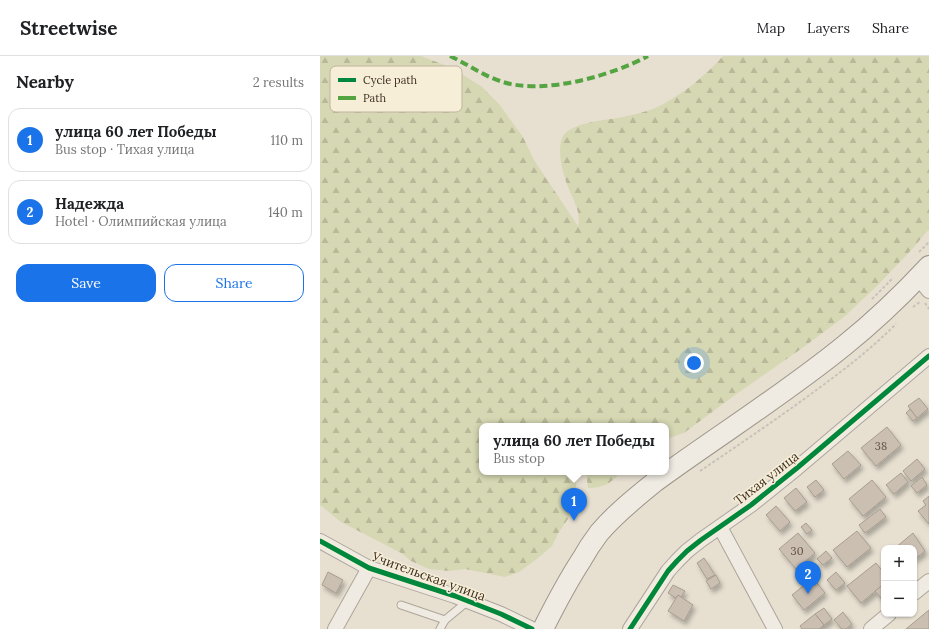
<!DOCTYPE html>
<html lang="en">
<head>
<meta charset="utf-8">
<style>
  body { margin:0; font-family:Lora,serif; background:#f6f6f6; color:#202124 }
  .controls { position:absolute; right:12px; bottom:12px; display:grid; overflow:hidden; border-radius:8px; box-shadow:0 1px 3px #0004 }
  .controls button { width:36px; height:36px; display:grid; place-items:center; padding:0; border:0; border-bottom:1px solid #e0e0e0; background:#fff; color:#202124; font:20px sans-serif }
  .you { position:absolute; left:374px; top:307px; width:14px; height:14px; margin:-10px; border:3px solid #fff; border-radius:50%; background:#1a73e8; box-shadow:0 0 0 6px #1a73e833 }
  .badge { display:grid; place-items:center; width:26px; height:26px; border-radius:50%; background:#1a73e8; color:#fff; font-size:13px; font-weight:700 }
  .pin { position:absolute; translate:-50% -33px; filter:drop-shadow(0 1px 2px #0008) }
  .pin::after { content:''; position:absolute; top:21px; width:14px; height:12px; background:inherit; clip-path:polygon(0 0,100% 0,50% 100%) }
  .popup { position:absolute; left:159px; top:367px; width:190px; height:52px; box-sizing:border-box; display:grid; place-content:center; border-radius:8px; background:#fff; filter:drop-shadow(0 1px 3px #0005); font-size:13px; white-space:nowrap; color:#757577 }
  .popup b { font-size:15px; color:#202124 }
  .popup::after { content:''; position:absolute; left:50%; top:100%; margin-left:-8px; border:8px solid transparent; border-top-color:#fff }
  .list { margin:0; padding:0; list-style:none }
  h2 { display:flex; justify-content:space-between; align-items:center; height:52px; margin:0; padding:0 16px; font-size:17px }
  h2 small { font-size:13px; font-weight:400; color:#757577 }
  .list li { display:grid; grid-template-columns:26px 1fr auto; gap:12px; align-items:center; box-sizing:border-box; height:64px; margin:0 8px 8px; padding:0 8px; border:1px solid #e0e0e0; border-radius:12px }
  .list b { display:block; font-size:15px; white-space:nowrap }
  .list p { margin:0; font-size:13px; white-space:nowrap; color:#757577 }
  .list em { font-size:13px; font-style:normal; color:#757577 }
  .actions { display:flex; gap:8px; padding:12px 16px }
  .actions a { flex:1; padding:9px 0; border:1px solid #1a73e8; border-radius:12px; text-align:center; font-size:14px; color:#1a73e8 }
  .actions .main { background:#1a73e8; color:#fff }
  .map { position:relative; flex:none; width:609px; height:573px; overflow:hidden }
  header { display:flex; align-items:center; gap:24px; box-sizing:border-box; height:56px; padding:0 20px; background:#fff; border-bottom:1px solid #e0e0e0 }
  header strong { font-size:19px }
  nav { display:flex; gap:22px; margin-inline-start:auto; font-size:14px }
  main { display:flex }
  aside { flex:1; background:#fff }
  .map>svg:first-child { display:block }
</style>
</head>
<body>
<header>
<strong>Streetwise</strong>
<nav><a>Map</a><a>Layers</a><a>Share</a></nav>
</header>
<main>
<aside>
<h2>Nearby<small>2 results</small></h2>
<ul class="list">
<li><span class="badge">1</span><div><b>улица 60 лет Победы</b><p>Bus stop · Тихая улица</p></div><em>110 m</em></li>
<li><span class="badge">2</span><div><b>Надежда</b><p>Hotel · Олимпийская улица</p></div><em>140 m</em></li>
</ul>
<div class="actions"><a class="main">Save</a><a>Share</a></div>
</aside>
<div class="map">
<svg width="609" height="573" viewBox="0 0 609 573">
  <defs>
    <pattern id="forest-firs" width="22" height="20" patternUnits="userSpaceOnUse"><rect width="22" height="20" fill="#d6d7b3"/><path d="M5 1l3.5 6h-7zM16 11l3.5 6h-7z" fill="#b9b99a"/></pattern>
    <filter id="shadow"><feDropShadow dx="2.5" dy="4" stdDeviation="2" flood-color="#0004"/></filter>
  </defs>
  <rect width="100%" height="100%" fill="#e7e0d1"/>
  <g fill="url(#forest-firs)">
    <path d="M0,0H101L122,8L142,18L162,31L179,48L203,81L214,104L258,170C261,156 254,146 249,133C243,119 237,97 242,82C248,66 289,64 303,61C313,59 324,56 333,53C360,41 384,21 403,0H609V173L594,191L559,228L524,261L481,293L415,339L364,377L346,383V370H162V416H255L256,422V437L248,463L239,476L232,490L218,502L199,516L185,521L145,513L129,515L109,513L91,505L81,497L21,466L0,449Z"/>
    <path d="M266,416H300C292,428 282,432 268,432Z"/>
  </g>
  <g fill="#cbbfb2" stroke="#a89c90" filter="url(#shadow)">
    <polygon points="599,342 608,353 597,362 588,350"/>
    <polygon points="590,353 597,362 593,365 586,357"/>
    <polygon points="567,371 581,389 556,410 541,392"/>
    <polygon points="528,395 541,409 524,423 512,408"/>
    <polygon points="597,403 605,413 591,425 583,415"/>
    <polygon points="581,417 588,426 574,438 566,429"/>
    <polygon points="602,421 607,429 597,437 591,430"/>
    <polygon points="496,424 504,434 495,441 487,431"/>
    <polygon points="552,424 566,441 543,460 529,443"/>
    <polygon points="476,432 487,446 475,455 464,442"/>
    <polygon points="609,440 609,468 598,455 606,449 603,445"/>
    <polygon points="456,450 470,466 460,475 446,459"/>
    <polygon points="560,453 566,461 545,477 539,469"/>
    <polygon points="486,467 492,474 487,478 481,471"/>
    <polygon points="537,475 551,492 527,511 513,494"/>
    <polygon points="478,477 495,497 476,513 459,493"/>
    <polygon points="593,477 605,495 594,504 594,492 575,492"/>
    <polygon points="506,495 512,502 503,509 497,503"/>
    <polygon points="384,502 395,519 387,523 377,507"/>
    <polygon points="556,507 564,517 564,528 541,547 527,530"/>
    <polygon points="8,516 23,524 16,537 2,529"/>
    <polygon points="516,516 525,527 516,534 507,524"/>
    <polygon points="396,519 400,527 391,533 386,525"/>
    <polygon points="493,522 505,537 484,554 472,539"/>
    <polygon points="564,528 564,542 562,543 555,535"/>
    <polygon points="353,529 365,535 361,541 358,539 356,542 348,537"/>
    <polygon points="358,539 373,549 364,565 348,555"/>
    <polygon points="504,552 512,563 504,569 495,558"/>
    <polygon points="609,554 609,573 586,573"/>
    <polygon points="523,556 532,568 526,573 522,573 514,564"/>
    <polygon points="495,558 504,569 499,573 482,573 480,570"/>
  </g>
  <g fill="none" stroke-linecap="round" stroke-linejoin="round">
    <defs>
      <g id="lane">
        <polyline points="81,549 125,564"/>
        <polyline points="120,573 125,564 148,545"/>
      </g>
      <g id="street">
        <polyline points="598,222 609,235"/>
        <polyline points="400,471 455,573"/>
        <polyline points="0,485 49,512 135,540 181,558 212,573"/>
        <polyline points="594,537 609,525"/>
        <polyline points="15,573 49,512"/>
        <polyline points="310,573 348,515 357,505 367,495 381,484 431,449 477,412 609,300"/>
        <polyline points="551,573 569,558"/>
      </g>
      <path id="secondary" d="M223,573C235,549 247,526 262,503C267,494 273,485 279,477C295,458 316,441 336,425C399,379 465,338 525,289C555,265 583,238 609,210"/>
    </defs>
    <use href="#lane" stroke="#ada599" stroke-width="9"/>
    <use href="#street" stroke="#ada599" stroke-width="16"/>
    <use href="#secondary" stroke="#9c958a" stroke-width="22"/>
    <g stroke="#c8c2b9" stroke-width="2" stroke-dasharray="3 2" stroke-linecap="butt">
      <polyline points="599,196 609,186"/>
      <polyline points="552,243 573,222"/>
      <polyline points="605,247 609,253"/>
      <polyline points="593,251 601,245"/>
      <path d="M380,415C417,390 454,365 491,338C521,316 549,295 576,268"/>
    </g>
    <use href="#lane" stroke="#efebe3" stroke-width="7"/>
    <use href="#street" stroke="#efebe3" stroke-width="14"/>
    <use href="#secondary" stroke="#efebe3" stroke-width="20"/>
    <path stroke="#54a441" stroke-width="4" stroke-dasharray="8 4" stroke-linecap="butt" d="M130,0C147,8 162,19 180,25C221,40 291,20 328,0"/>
    <defs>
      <g id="cycleway">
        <polyline points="0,485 49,512 135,540 181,558 212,573"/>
        <polyline points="310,573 348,515 357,505 367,495 381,484 431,449 477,412 609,300"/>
      </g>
    </defs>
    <use href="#cycleway" stroke="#f7eed8" stroke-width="8"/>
    <use href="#cycleway" stroke="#00873e" stroke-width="5"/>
  </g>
  <g text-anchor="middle" stroke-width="3" stroke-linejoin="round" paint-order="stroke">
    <g font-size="11" fill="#605244">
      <text x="561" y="394">38</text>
      <text x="477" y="499">30</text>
    </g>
    <g font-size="13" fill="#3d2e20" stroke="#f7eed8">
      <text transform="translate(446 422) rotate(-38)" y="5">Тихая улица</text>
      <text transform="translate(109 520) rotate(20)" y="5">Учительская улица</text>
    </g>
  </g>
  <rect x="10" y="10" width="132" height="46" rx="6" fill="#f7eed8" stroke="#bfb4a1" stroke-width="1"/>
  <rect x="18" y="22" width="18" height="4" fill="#00873e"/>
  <rect x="18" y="40" width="18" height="4" fill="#54a441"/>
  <g font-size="11" fill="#3d2e20">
    <text x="43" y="28">Cycle path</text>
    <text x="43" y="46">Path</text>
  </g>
</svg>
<div class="controls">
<button>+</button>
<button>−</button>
</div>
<div class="you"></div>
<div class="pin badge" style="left:254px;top:465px">1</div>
<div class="popup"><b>улица 60 лет Победы</b>Bus stop</div>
<div class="pin badge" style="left:488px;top:538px">2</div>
</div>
</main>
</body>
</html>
